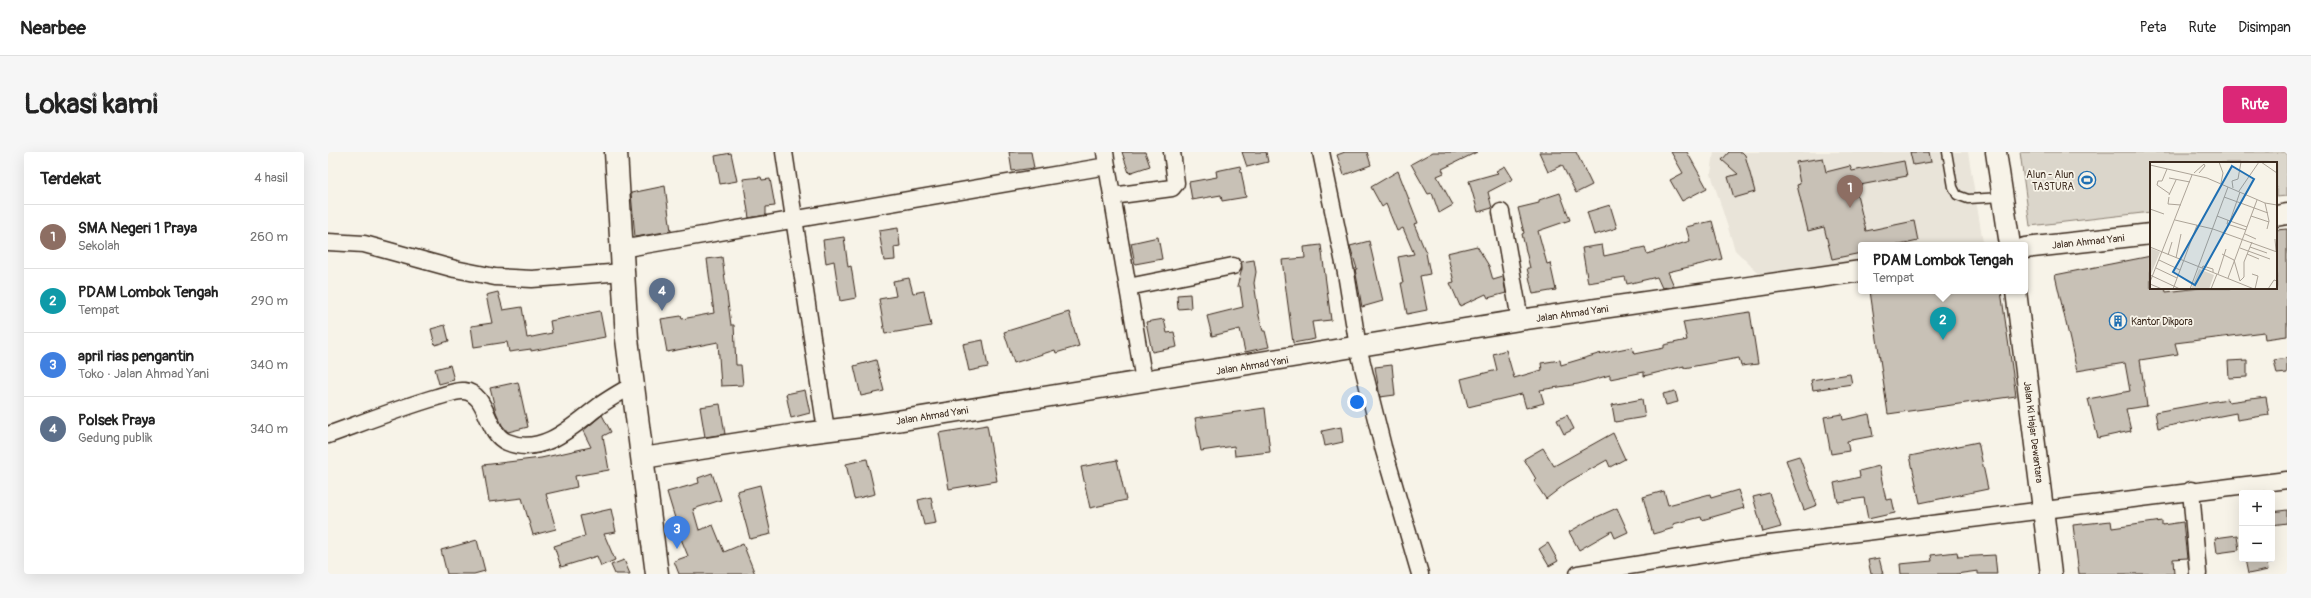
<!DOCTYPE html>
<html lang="id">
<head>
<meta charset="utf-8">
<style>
  body { margin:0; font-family:Pangolin,sans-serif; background:#f6f6f6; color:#222 }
  .controls { position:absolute; right:12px; bottom:12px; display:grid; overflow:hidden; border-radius:4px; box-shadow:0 4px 16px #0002 }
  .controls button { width:36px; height:36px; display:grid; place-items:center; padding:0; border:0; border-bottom:1px solid #e0e0e0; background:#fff; color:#222; font:20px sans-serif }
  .you { position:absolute; left:1029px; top:250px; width:14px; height:14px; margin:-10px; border:3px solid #fff; border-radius:50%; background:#1a73e8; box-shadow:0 0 0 6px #1a73e833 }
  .badge { display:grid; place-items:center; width:26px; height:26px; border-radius:50%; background:#db2777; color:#fff; font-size:13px; font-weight:700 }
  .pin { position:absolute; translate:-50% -33px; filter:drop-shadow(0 1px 2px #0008) }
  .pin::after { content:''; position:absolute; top:21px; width:14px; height:12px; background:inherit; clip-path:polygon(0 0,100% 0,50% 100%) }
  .popup { position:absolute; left:1530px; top:90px; width:170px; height:52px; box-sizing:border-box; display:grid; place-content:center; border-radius:4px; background:#fff; filter:drop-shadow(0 1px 3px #0005); font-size:13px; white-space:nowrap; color:#767676 }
  .popup b { font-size:15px; color:#222 }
  .popup::after { content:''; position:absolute; left:50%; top:100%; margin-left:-8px; border:8px solid transparent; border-top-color:#fff }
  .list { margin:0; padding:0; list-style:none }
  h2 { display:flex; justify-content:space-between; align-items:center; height:52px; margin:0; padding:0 16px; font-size:17px }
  h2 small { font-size:13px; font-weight:400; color:#767676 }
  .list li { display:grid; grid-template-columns:26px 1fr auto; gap:12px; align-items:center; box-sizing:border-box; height:64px; padding:0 16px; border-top:1px solid #e0e0e0 }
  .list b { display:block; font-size:15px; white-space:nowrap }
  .list p { margin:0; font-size:13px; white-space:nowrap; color:#767676 }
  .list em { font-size:13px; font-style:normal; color:#767676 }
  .map { position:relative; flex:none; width:1959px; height:422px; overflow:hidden; border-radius:4px }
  header { display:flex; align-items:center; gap:24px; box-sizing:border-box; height:56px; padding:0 20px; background:#fff; border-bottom:1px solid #e0e0e0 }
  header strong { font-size:19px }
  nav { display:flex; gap:22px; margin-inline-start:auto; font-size:14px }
  .intro { display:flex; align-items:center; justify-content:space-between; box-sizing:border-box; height:96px; padding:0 24px }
  h1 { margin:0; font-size:28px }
  .button { padding:10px 18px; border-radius:4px; background:#db2777; color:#fff; font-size:14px; font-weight:700 }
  main { display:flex; gap:24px; padding:0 24px }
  aside { flex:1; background:#fff; border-radius:4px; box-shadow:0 4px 16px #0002 }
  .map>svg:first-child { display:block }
</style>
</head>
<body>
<header>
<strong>Nearbee</strong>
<nav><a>Peta</a><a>Rute</a><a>Disimpan</a></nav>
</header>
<div class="intro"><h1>Lokasi kami</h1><a class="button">Rute</a></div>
<main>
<aside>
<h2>Terdekat<small>4 hasil</small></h2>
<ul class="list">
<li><span class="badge" style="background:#8d6e63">1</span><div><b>SMA Negeri 1 Praya</b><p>Sekolah</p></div><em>260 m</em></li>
<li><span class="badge" style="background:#0f9aa8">2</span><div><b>PDAM Lombok Tengah</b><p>Tempat</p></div><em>290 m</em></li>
<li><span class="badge" style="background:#3f7fe0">3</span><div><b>april rias pengantin</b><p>Toko · Jalan Ahmad Yani</p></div><em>340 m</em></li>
<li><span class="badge" style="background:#5c6f8a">4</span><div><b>Polsek Praya</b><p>Gedung publik</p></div><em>340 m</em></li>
</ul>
</aside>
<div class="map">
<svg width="1959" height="422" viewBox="0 0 1959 422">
  <rect width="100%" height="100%" fill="#f7f3e8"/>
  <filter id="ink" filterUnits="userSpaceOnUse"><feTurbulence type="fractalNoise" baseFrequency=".025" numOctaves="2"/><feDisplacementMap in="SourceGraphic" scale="8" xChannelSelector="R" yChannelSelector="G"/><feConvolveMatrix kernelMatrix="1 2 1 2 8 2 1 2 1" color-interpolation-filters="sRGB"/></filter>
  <g filter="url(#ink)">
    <polygon fill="#e9e4d9" points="1386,0 1640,0 1655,90 1638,93 1533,93 1533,109 1432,123 1407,98 1383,22"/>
    <polygon fill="#dbd6cb" stroke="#8b8074" points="1692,0 1959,0 1959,44 1948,45 1948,11 1823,11 1823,60 1702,74"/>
    <g fill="#c8c1b6" stroke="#3b2a1e">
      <polygon points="681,0 703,0 706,16 684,19"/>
      <polygon points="794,0 817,0 822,14 801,21"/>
      <polygon points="914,0 938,0 940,10 919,15"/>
      <polygon points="1017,0 1039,0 1043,13 1016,23 1009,3"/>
      <polygon points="1105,0 1149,0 1114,17 1116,21 1109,24 1125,53 1111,61 1104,41 1100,42 1083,12"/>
      <polygon points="1211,0 1248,0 1264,33 1248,41 1234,13 1220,20"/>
      <polygon points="1343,0 1359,0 1379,36 1354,49 1342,28 1355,21"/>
      <polygon points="1401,0 1414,0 1417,3 1427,40 1406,46 1400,25 1410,22 1394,8"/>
      <polygon points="1582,0 1601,0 1603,10 1585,13"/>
      <polygon points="403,1 409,29 392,32 387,4"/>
      <polygon points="1495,6 1498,20 1522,14 1524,19 1576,9 1579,24 1527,34 1538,79 1586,69 1590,89 1572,93 1533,93 1533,101 1504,107 1496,75 1480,79 1469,33 1472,32 1468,10"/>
      <polygon points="912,14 918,45 894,49 893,43 864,48 861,30 889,25 888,19"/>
      <polygon points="1177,14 1185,27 1160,40 1164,56 1150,60 1141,29 1170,21 1168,19"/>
      <polygon points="1070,19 1090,71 1086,72 1098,101 1102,122 1092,124 1099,158 1079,162 1073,131 1075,131 1070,105 1086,102 1075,76 1069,79 1058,52 1054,55 1043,35"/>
      <polygon points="433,25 434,28 442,27 447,54 438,55 438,63 421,66 415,27"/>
      <polygon points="337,34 343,79 307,85 303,41"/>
      <polygon points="1232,41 1242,68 1210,79 1219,112 1222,111 1228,138 1205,142 1199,116 1202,116 1194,82 1196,81 1190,56 1211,51 1211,48"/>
      <polygon points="1282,53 1289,76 1266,83 1259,60"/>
      <polygon points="1384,69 1394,107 1340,120 1346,134 1334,136 1329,125 1299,132 1297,125 1260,131 1254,96 1274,93 1276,104 1317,95 1319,102 1362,89 1358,75"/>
      <polygon points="570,76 572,94 566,95 567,108 556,109 551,79"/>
      <polygon points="1959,77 1959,184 1937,187 1936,180 1847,191 1850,202 1812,208 1819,254 1798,257 1803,279 1770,286 1760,247 1802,239 1797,211 1749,219 1727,123 1823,104 1823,136 1837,136 1838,140 1872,136 1948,136 1948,78"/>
      <polygon points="516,85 520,115 523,114 528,146 512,149 506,109 498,111 495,88"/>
      <polygon points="830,85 834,107 807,112 803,91"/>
      <polygon points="1041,89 1055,149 1034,155 1027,117 1029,117 1022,94"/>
      <polygon points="993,93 1003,168 984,170 987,187 965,191 954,108 977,106 976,95"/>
      <polygon points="1149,94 1161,114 1165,128 1175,125 1178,141 1160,146 1158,142 1132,154 1122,131 1126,130 1119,101"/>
      <polygon points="394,105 403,173 406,173 408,213 413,213 415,233 393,234 390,190 339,200 333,167 353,164 354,167 386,161 379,107"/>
      <polygon points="926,108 928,120 926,131 931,164 935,179 937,179 941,195 917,200 912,177 884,184 879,164 915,155 912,134 909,134 914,117 913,110"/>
      <polygon points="581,126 585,141 596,139 603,174 557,182 551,147 568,144 565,129"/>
      <polygon points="1542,139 1673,139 1688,244 1560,262"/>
      <polygon points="170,140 175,158 194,155 199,186 224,181 222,169 272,159 277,185 203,199 203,197 181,200 179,190 146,195 143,174 164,171 158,143"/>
      <polygon points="862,142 863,156 850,157 849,143"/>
      <polygon points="741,160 751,194 728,201 727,198 686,211 676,180"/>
      <polygon points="1422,160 1430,212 1413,214 1411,206 1356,216 1356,214 1316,224 1316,220 1282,227 1282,223 1250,232 1212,238 1216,251 1198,256 1194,242 1140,255 1133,227 1169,218 1165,202 1178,198 1186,226 1214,218 1213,211 1232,208 1233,213 1270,202 1304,195 1306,202 1336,196 1336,193 1359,188 1355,170"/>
      <polygon points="836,167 839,181 846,180 849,195 824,200 818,170"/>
      <polygon points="117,173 121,189 107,193 103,177"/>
      <polygon points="655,188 660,215 641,219 635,192"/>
      <polygon points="1959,206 1959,221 1949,222 1946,208"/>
      <polygon points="548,208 556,239 533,244 526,214"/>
      <polygon points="1919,208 1919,225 1901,226 1900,209"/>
      <polygon points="122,213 126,228 111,232 107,217"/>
      <polygon points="1064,213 1067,243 1052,245 1047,215"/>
      <polygon points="1522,222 1524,232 1485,238 1483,228"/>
      <polygon points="190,230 200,275 180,280 174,273 168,260 162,236"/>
      <polygon points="477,238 482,261 463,266 458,242"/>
      <polygon points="1347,239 1350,250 1338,253 1335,242"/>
      <polygon points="1938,245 1941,263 1909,268 1908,261 1830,276 1827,260 1899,247 1900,250"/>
      <polygon points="1314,247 1317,265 1287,270 1284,253"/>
      <polygon points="392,252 397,282 377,285 372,255"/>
      <polygon points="937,256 942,300 907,304 906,294 873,299 867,266"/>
      <polygon points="1514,262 1515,268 1541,262 1545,284 1519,289 1521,299 1503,302 1496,265"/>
      <polygon points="274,263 283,280 275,284 281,318 247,324 249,335 218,342 228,377 205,383 194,346 161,350 155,313 213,306 263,295 255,279"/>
      <polygon points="1239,263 1246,277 1236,282 1229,268"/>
      <polygon points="659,273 669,329 621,337 611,281"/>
      <polygon points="1013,275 1015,290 997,294 994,279"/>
      <polygon points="1285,281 1297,307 1282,315 1279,308 1240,330 1218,347 1206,329 1208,327 1196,307 1215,296 1226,314"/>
      <polygon points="1650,290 1660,337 1592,351 1582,304"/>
      <polygon points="1471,304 1489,353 1476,358 1458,308"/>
      <polygon points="539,307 547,342 526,347 518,312"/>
      <polygon points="789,308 798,348 762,356 753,315"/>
      <polygon points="1551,314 1558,348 1564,347 1567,361 1540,367 1536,346 1510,350 1506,331 1532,325 1531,319"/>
      <polygon points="384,321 393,348 365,357 371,378 385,373 396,400 415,392 427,422 351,422 346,409 360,404 349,377 350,376 339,340 371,331 370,326"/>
      <polygon points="432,333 443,382 422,387 409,339"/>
      <polygon points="1410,338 1416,356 1374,368 1373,365 1345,372 1346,376 1325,382 1315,345 1336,339 1340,353 1382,342 1383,346"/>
      <polygon points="1441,341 1453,375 1435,380 1425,345"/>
      <polygon points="603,345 608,371 596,373 590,348"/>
      <polygon points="1289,356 1300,380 1287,386 1284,379 1251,398 1241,380 1262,368"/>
      <polygon points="283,357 288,380 276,382 287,408 273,414 269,404 233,415 226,394 257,384 252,364"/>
      <polygon points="1959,358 1959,371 1944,373 1944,360"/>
      <polygon points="1783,369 1784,376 1834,369 1834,373 1855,370 1859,406 1845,407 1846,422 1751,422 1745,373"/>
      <polygon points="1909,383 1911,398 1889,401 1887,386"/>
      <polygon points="149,388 157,419 146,422 119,422 113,398"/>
      <polygon points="1220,391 1230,409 1221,414 1211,397"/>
      <polygon points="1629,400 1630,405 1667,403 1669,422 1650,422 1650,419 1628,422 1573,422 1572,412 1604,409 1603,403"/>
      <polygon points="1551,406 1555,422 1543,422 1540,408"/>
      <polygon points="1917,407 1938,407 1940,418 1920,422"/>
      <polygon points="296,408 302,422 287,422 283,413"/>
    </g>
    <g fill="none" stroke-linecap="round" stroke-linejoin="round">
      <defs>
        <polyline id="service" points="1619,0 1625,35 1629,43 1640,47 1674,45"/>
        <g id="minor">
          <polyline points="456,0 498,278"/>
          <polyline points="993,0 1018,121 1030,195 1055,295 1092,422"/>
          <polyline points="779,14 816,229"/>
          <polyline points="784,44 844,36 848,31 844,0"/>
          <polyline points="1173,60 1192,168"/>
          <polyline points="0,90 36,92 127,117 167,125 204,127 295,120"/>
          <polyline points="293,97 779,14 777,0"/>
          <polyline points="800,135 905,114"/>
          <path d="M0,283C36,270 72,256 109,245C118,243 127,238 136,239C161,242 157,281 179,290C214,305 246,273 271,254C282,246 293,240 305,233"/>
          <polyline points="1863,338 1870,422"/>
          <polyline points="1250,422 1441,392 1959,328"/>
        </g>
        <g id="tertiary">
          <polyline points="1668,0 1682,93"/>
          <polyline points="1948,64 1959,62"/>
          <polyline points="1697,96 1823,82"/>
          <polyline points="1688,139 1723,422"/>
          <polyline points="315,306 463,283 550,272 1192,168 1533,119"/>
        </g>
        <polyline id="secondary" points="288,0 299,187 329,422"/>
      </defs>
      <use href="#service" stroke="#3b2a1e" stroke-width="11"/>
      <use href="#minor" stroke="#3b2a1e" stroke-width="19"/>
      <use href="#tertiary" stroke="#3b2a1e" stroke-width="23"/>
      <use href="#secondary" stroke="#3b2a1e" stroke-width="25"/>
      <use href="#service" stroke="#f7f3e8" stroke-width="8"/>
      <use href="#minor" stroke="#f7f3e8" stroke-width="16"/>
      <use href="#tertiary" stroke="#f7f3e8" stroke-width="20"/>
      <use href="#secondary" stroke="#f7f3e8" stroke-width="22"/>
    </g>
  </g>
  <defs>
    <symbol id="stadium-ring" viewBox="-11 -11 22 22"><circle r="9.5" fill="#f7f3e8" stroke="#1f6fb2" stroke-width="1.5"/><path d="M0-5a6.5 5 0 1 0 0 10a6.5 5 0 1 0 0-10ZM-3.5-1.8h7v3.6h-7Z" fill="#1f6fb2"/></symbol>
    <symbol id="building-ring" viewBox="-11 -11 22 22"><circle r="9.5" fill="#f7f3e8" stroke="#1f6fb2" stroke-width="1.5"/><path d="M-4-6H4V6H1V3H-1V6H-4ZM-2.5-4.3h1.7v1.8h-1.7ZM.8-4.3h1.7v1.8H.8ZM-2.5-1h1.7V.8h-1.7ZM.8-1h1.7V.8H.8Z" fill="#1f6fb2"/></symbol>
  </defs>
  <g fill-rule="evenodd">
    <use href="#stadium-ring" x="1749" y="18" width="20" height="20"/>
    <use href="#building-ring" x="1780" y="159" width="20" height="20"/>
  </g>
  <g text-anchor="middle" stroke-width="3.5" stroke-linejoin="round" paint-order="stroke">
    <g font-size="10" fill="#3b2a1e" stroke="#f7f3e8" text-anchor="end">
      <text x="1746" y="26">Alun - Alun<tspan x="1746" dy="12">TASTURA</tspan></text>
      <text x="1803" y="173" text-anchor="start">Kantor Dikpora</text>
    </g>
    <g font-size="10" fill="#3b2a1e" stroke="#f7f3e8">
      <text transform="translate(1760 89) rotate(-6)" y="4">Jalan Ahmad Yani</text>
      <text transform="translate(1244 161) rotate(-8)" y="4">Jalan Ahmad Yani</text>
      <text transform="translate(924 213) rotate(-9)" y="4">Jalan Ahmad Yani</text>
      <text transform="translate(604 263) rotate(-9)" y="4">Jalan Ahmad Yani</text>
      <text transform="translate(1706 280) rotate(83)" y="4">Jalan Ki Hajar Dewantara</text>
    </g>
  </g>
  <g transform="translate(1822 10)">
    <rect width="127" height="127" fill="#f7f3e8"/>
    <path d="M0,86L10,90L1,112L0,111ZM49,107L64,113L59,127H41Z" fill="#dbd6cb"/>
    <path fill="none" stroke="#aca397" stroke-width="1" d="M69,0L73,11L71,21M111,0L127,11M0,3L57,16L115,41L127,43M17,7L12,19H8L7,23L20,32M44,11L54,2L55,4L49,11M19,16L40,20M83,26L82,19L88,17L91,0M89,29L109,0M90,30L80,59L97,65M19,33L26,18M19,35L18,42L31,43M74,35L118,51M115,41L119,59L117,67M0,47L14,52M67,54L80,59M101,54L119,60M25,58L63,67L127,90M78,58L77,62L96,68M95,72L106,77M125,77L126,89M0,85L104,127M100,85L117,91M90,86L120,97M72,92L84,98L90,119M97,92L109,97M18,93L22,80M26,96L31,72M9,98L30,108M6,106L27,116M52,106L53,104L63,107V110M68,112L76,87M102,112L108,114L105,127M0,113L30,127M78,116L107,38M90,119L94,115V100L102,80M0,120L42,13M0,122L12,127M23,127L47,63M40,127L78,25M61,127L67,112M118,127L124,118L127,119"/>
    <path fill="#1f6fb2" fill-opacity="0.15" stroke="#1f6fb2" stroke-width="2" d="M82,4L104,17L45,123L23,110Z"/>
    <rect width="127" height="127" fill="none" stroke="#3b2a1e" stroke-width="2"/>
  </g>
</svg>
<div class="controls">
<button>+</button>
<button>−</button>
</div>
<div class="you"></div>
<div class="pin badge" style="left:1522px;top:56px;background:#8d6e63">1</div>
<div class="pin badge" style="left:1615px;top:188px;background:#0f9aa8">2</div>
<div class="popup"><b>PDAM Lombok Tengah</b>Tempat</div>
<div class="pin badge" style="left:349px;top:397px;background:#3f7fe0">3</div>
<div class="pin badge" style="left:334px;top:159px;background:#5c6f8a">4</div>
</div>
</main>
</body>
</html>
